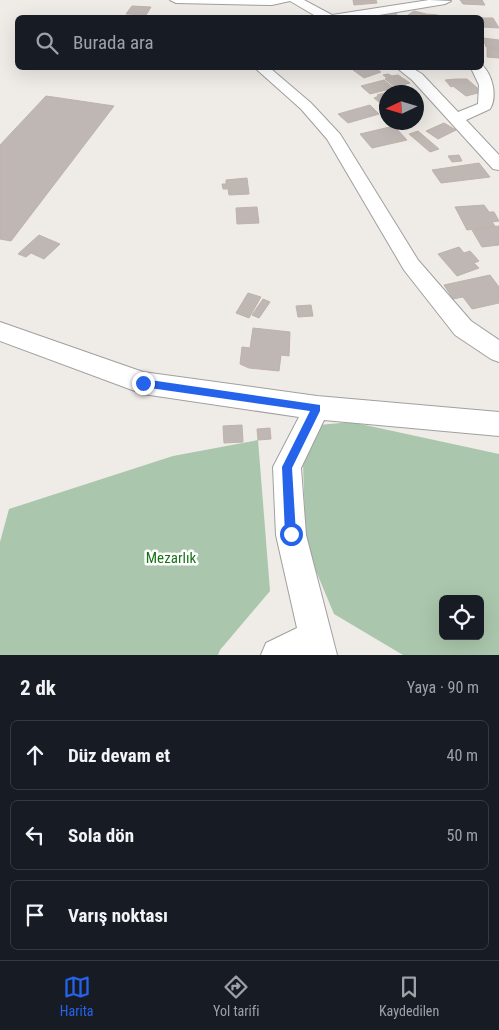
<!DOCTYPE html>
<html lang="tr">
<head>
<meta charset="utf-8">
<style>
  body { margin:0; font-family:"Roboto Condensed",sans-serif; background:#242831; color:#f1f3f6 }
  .controls { position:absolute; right:15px; bottom:15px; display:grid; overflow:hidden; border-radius:8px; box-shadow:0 5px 20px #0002 }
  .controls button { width:45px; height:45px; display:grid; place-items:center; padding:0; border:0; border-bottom:1px solid #363941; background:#171b24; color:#f1f3f6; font:25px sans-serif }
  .compass { position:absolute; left:379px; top:85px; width:45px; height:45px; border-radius:50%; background:#171b24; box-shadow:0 5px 20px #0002; rotate:266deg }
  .stop { position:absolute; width:15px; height:15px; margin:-11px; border:4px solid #2563eb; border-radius:50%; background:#fff }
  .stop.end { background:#2563eb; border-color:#fff; box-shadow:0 1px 5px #0008 }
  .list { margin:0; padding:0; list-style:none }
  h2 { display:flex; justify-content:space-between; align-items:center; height:65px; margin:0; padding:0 20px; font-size:21px }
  h2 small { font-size:16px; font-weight:400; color:#9ea1a6 }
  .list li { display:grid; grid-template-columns:32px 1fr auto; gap:15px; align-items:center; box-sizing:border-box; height:70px; margin:0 10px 10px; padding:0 10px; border:1px solid #363941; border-radius:8px }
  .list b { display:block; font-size:19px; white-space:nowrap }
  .list em { font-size:16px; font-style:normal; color:#9ea1a6 }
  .icon { flex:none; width:28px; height:28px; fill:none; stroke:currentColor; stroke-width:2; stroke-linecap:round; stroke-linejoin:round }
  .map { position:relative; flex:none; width:499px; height:655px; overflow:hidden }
  .search { position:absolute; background:#171b24; box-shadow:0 5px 20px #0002; left:15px; right:15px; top:15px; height:55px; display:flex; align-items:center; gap:12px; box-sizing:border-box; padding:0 18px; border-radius:8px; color:#9ea1a6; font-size:19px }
  .sheet { height:305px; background:#171b24 }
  nav { display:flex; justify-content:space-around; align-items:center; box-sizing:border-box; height:70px; border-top:1px solid #363941; background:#171b24; font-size:14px; color:#9ea1a6 }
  nav a { display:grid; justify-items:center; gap:2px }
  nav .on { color:#2563eb }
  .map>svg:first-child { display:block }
</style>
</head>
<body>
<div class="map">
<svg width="499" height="655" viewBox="0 0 499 655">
  <rect width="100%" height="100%" fill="#efebe6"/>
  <g fill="#aac6ac" fill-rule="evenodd">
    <path d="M351,422L499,454V655H403L334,614L306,547L303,464L319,425ZM443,599H480V636H443Z"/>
    <polygon points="258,440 270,591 220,650 218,655 0,655 0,542 9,509 173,456"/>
  </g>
  <g fill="#bfb7b3" stroke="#bfb2aa">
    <polygon points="353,0 376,0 377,3 354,5"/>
    <polygon points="460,0 482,0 485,5 463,4"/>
    <polygon points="132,6 151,7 146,15 126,14"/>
    <polygon points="414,11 426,14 438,15 436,18 405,17"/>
    <polygon points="396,13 399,18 382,18 380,14"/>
    <polygon points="482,18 493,18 499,28 482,27"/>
    <polygon points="483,38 499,40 499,49 486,47"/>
    <polygon points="487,48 499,49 499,58 487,57"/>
    <polygon points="360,68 375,68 381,72 364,78 353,70"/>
    <polygon points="388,74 392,76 398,75 410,83 395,87 385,79 387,78 383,75"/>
    <polygon points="456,79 467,79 482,92 466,96 453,86 451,87 445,80"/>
    <polygon points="384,80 394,88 370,94 361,86"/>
    <polygon points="405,87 412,92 386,92 386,106 384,106 374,98 379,96 377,95"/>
    <polygon points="46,96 114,106 11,241 0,239 0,145"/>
    <polygon points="370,105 379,114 348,123 338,114"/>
    <polygon points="444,123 456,130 438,139 426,131"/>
    <polygon points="394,126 407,140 372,148 360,134"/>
    <polygon points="418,131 439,149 430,152 409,134"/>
    <polygon points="459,155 462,161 452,162 448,156"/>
    <polygon points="479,163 490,177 441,183 432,170"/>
    <polygon points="247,178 249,194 229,195 228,189 223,189 222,184 226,184 226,180"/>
    <polygon points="484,205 489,212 494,212 499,221 492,222 495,226 467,230 455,207"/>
    <polygon points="257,207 259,223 237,224 236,208"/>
    <polygon points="499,226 499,245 482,247 472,230"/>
    <polygon points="39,235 60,244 44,259 31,253 26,257 18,254"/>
    <polygon points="459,247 464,253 470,251 479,261 474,263 479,268 457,276 438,254"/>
    <polygon points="490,275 499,287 499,303 472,309 463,297 453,299 444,285"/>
    <polygon points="248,293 261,297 249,318 236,313"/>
    <polygon points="263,299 270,302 259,318 252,315"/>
    <polygon points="311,305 313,316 298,317 296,306"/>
    <polygon points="253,328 290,332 289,356 281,355 279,371 249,368 240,364 242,347 250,348"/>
    <polygon points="242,425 243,442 224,443 223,426"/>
    <polygon points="270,428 271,439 258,440 257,429"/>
  </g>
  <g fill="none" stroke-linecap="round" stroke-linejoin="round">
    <defs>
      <g id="minor">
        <polygon points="170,0 304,0 332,15 429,0 451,1 445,4 361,18 319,18 290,1 272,5 176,3"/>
        <path d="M482,65C492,74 498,96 490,109L466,120L499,155V170L493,169L412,80L397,68H412L422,74L458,112L478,104L479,85L471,68H482Z"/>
        <polygon points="255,68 270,68 311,103 340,134 418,260 471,321 499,340 499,362 491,359 455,335 404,270 327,139 301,109"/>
        <polygon points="0,322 143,372 317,396 499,412 499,436 324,420 301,468 306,535 337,655 261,655 266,643 297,628 276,535 273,467 299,417 143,394 0,341"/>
      </g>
    </defs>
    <use href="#minor" stroke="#a0a0a0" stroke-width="2"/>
    <use href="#minor" fill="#fff" fill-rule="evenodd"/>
  </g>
  <polygon fill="#2563eb" points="143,379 320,405 320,411 292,468 296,534 294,538 291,540 287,538 285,534 282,467 310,411 143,387 138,383"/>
  <g text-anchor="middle" stroke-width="5" stroke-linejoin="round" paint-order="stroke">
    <g font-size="15" fill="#167417" stroke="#fff">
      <text x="171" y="563">Mezarlık</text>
    </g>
  </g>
</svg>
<div class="controls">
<button><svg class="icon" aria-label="locate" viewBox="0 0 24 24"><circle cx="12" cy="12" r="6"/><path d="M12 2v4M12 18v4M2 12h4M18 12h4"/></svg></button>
</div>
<svg class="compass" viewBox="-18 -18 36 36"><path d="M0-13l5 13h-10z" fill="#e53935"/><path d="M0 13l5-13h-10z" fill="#9ea1a6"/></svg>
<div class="stop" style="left:291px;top:534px"></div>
<div class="stop end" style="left:143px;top:383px"></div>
<div class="search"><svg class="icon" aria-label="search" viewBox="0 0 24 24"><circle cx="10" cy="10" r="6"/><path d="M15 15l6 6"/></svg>Burada ara</div>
</div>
<section class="sheet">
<h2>2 dk<small>Yaya · 90 m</small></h2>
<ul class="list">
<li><svg class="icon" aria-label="ahead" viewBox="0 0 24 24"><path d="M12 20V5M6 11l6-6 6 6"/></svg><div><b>Düz devam et</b></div><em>40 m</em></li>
<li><svg class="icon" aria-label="left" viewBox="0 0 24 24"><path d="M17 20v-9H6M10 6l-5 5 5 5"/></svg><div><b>Sola dön</b></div><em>50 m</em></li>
<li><svg class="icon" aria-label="arrive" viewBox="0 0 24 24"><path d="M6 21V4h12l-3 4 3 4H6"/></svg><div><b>Varış noktası</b></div></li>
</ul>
</section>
<nav>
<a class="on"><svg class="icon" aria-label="map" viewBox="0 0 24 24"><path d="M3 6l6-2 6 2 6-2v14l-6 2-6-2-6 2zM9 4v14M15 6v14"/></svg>Harita</a>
<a><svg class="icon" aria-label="directions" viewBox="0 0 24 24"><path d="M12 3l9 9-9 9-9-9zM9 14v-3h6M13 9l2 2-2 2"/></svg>Yol tarifi</a>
<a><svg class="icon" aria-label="saved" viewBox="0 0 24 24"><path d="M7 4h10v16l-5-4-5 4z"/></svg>Kaydedilen</a>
</nav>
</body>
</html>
